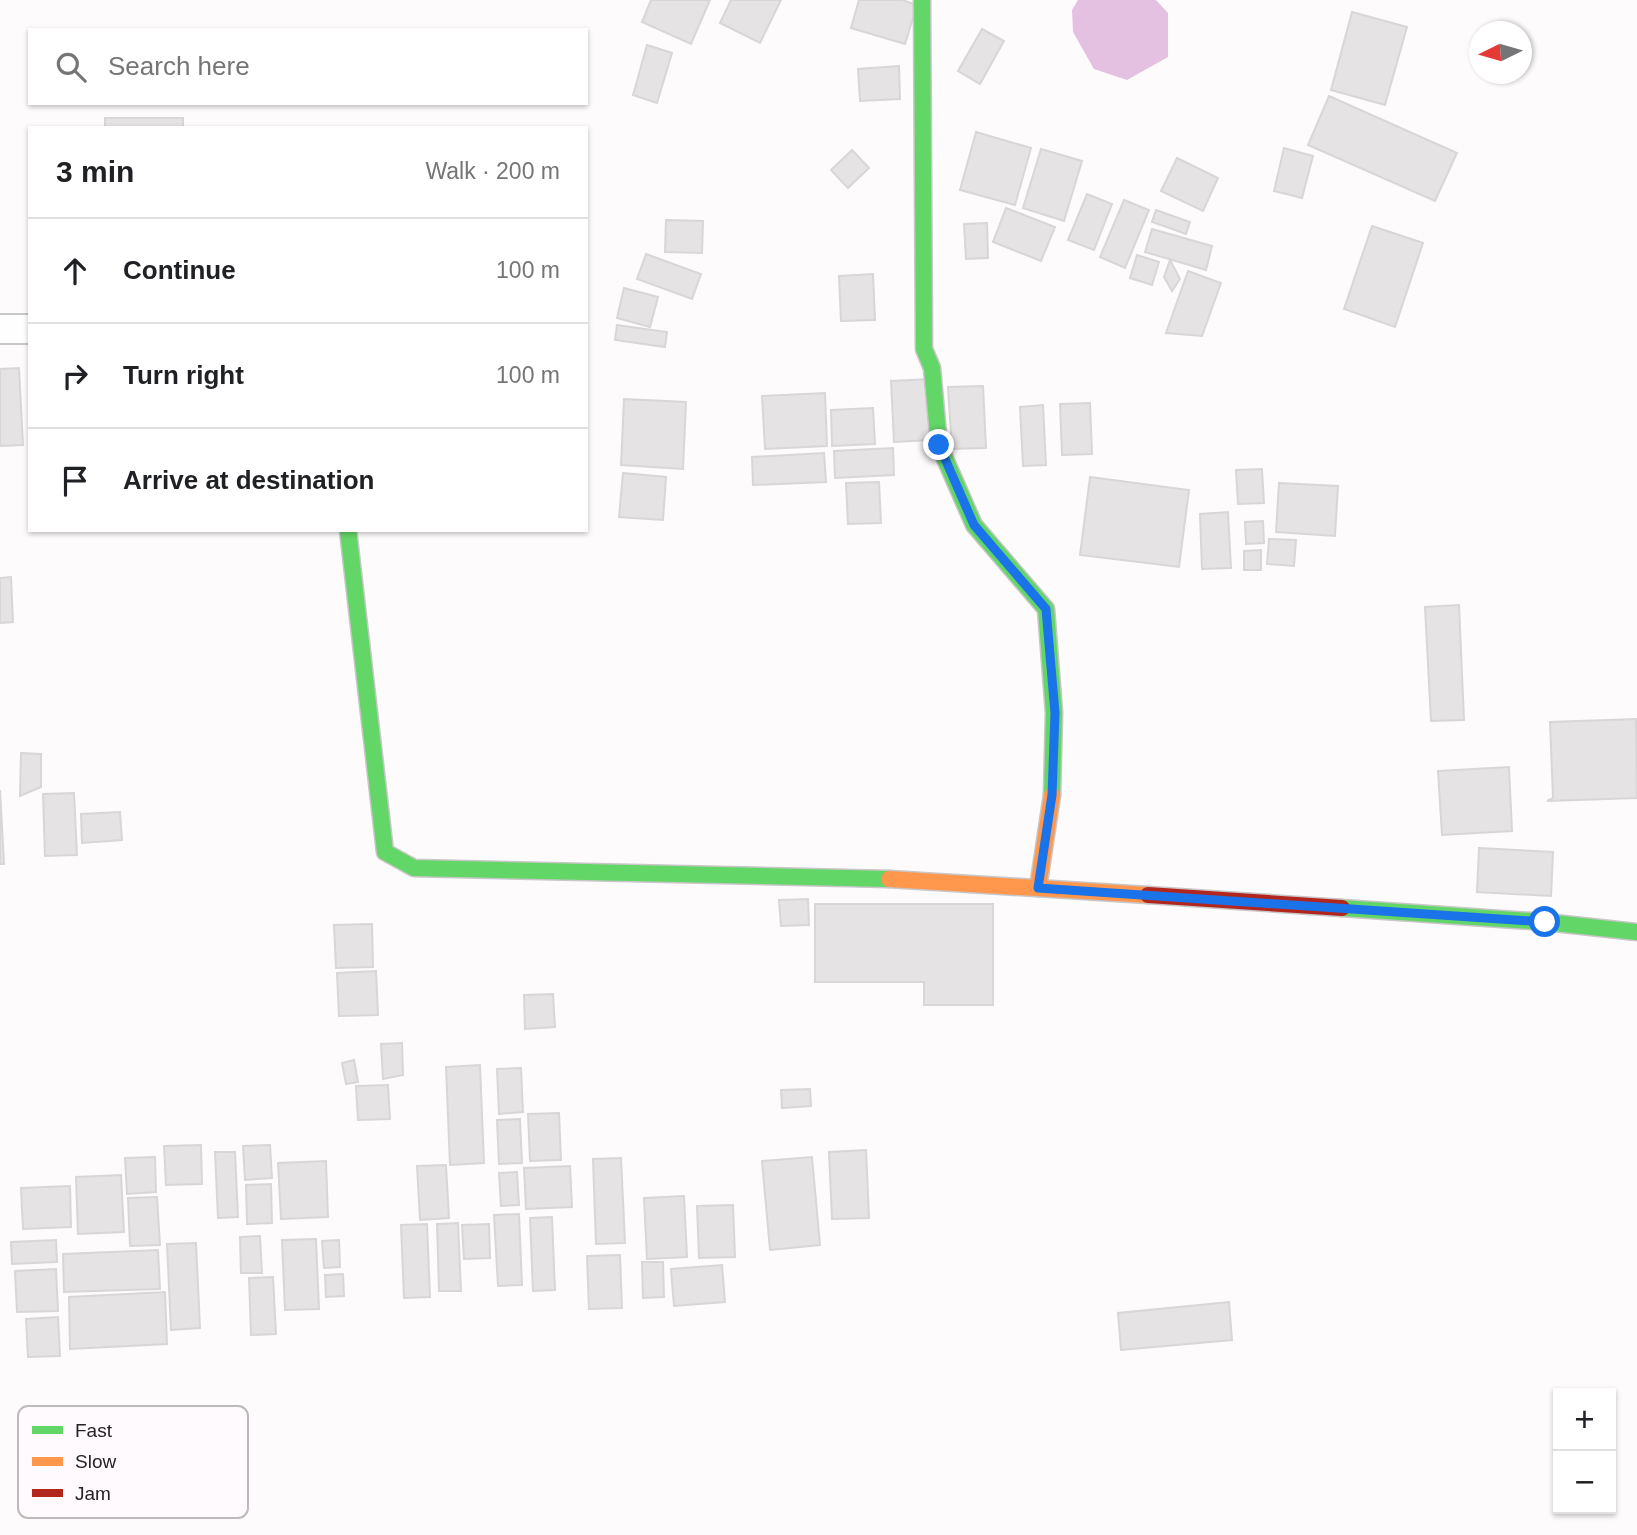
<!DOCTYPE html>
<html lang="en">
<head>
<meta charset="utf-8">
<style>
  body { margin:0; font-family:Arial,sans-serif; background:#f2f2f2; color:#202124 }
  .controls { position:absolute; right:21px; bottom:21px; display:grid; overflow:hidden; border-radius:0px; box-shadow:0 2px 5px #0004 }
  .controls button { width:63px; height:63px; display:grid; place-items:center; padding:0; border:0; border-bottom:2px solid #e0e0e0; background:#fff; color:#202124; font:35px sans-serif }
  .compass { position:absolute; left:1469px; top:21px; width:63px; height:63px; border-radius:50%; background:#fff; box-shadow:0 2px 5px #0004; rotate:265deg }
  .stop { position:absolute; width:21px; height:21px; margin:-16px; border:5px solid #1a73e8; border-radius:50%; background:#fff }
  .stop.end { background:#1a73e8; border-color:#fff; box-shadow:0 2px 7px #0008 }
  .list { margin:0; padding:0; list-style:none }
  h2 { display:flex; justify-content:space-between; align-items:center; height:91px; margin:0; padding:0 28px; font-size:30px }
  h2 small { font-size:23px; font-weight:400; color:#757577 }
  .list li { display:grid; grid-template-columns:46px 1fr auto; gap:21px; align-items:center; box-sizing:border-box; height:105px; padding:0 28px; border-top:2px solid #e0e0e0 }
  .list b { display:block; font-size:26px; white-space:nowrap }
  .list em { font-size:23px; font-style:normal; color:#757577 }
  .icon { flex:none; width:38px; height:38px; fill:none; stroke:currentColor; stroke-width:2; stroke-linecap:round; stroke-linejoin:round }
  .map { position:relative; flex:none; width:1637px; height:1535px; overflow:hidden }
  .search { position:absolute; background:#fff; box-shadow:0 2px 5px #0004; left:28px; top:28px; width:560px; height:77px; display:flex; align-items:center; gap:18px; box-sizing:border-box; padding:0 24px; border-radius:0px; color:#757577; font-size:26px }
  .panel { position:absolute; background:#fff; box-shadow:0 2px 5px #0004; left:28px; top:126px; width:560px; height:406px; border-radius:0px }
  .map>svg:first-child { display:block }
</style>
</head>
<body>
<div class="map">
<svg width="1637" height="1535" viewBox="0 0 1637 1535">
  <rect width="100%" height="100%" fill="#fdfbfc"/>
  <polygon fill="#e5c1e1" points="1078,0 1156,0 1168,13 1168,57 1127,80 1094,69 1073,32 1072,10"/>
  <g fill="#e5e3e4" stroke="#d8d6d7" stroke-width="2">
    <polygon points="651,0 710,0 691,44 642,22"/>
    <polygon points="731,0 781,0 760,43 720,23"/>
    <polygon points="859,0 902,0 917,5 905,44 851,28"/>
    <polygon points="1352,12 1407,27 1385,105 1331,90"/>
    <polygon points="982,29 1004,41 980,84 958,71"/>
    <polygon points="647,45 672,53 657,103 633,95"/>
    <polygon points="899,66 900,99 860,101 858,69"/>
    <polygon points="1329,96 1457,153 1435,201 1308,145"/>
    <rect x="105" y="118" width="78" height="10"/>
    <polygon points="976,132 1031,148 1015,205 960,190"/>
    <polygon points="1284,148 1313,156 1302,198 1274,191"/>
    <polygon points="1041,149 1082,161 1064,221 1023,208"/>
    <polygon points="852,150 869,168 848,188 831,170"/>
    <polygon points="1177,158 1218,178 1203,211 1161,191"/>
    <polygon points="1087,194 1112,204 1094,250 1068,240"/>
    <polygon points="1124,200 1149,210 1125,268 1100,257"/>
    <polygon points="1006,208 1055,227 1041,261 993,242"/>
    <polygon points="1156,210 1190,222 1186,234 1152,222"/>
    <polygon points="666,220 703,221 702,253 665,252"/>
    <polygon points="987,223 988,258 966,259 964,224"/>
    <polygon points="1372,226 1423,243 1395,327 1344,309"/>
    <polygon points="1152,229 1212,246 1206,270 1145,252"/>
    <polygon points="646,254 701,274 692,299 637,279"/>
    <polygon points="1137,255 1159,262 1152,285 1130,278"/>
    <polygon points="1170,260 1180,279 1172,291 1164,277"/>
    <polygon points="1188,271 1221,283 1202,336 1166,333"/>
    <polygon points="873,274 875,320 841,321 839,276"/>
    <polygon points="624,288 658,297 650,327 617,318"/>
    <polygon points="617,325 667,332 665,347 615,340"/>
    <polygon points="19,368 23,445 0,446 0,369"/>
    <polygon points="930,379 933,440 894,442 891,381"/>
    <polygon points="983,386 986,448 952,449 948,387"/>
    <polygon points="825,393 827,446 765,449 762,396"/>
    <polygon points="624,399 686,402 683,469 621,465"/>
    <polygon points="1090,403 1092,454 1062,455 1060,404"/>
    <polygon points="1043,405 1046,465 1023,466 1020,407"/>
    <polygon points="873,408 875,444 832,446 831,410"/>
    <polygon points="893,448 894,475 835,478 834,451"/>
    <polygon points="824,453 826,482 753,485 752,457"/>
    <polygon points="1262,469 1264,503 1238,504 1236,470"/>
    <polygon points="623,473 666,477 663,520 619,517"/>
    <polygon points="1090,477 1189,490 1179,567 1080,555"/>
    <polygon points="879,482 881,523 848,524 846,483"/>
    <polygon points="1279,483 1338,486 1335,536 1276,532"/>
    <polygon points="1228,512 1231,568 1202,569 1200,514"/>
    <polygon points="1263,521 1264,543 1246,544 1245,522"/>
    <polygon points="1269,539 1296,540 1294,566 1267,564"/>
    <polygon points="1261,550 1261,570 1244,570 1244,551"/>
    <polygon points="11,577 13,622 0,623 0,578"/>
    <polygon points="1459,605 1464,720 1431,721 1425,607"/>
    <polygon points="1636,719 1637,798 1547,801 1553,798 1550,722"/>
    <polygon points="21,753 41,754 41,787 20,796"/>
    <polygon points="1509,767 1512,831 1442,835 1438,771"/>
    <polygon points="0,790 4,864 0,864"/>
    <polygon points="74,793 77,855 45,856 43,794"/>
    <polygon points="120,812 122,840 82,843 81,814"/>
    <polygon points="1479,848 1553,852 1551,896 1477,892"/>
    <polygon points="808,899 809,925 781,926 779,900"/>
    <polygon points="815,904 993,904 993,1005 924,1005 924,982 815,982"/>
    <polygon points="372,924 373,967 336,968 334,925"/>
    <polygon points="376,971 378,1015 339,1016 337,973"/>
    <polygon points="553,994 555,1027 525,1029 524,995"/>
    <polygon points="402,1043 403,1075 383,1079 381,1044"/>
    <polygon points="354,1060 358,1082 346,1084 342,1063"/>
    <polygon points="480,1065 484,1163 450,1165 446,1067"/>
    <polygon points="521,1068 523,1112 499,1114 497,1069"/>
    <polygon points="388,1085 390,1119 358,1120 356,1086"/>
    <polygon points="810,1089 811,1106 782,1108 781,1090"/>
    <polygon points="559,1113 561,1160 530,1161 528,1114"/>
    <polygon points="520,1119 522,1163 499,1164 497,1120"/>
    <polygon points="201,1145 202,1184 166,1185 164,1146"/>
    <polygon points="270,1145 272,1178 245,1180 243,1146"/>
    <polygon points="866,1150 869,1218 832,1219 829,1152"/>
    <polygon points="215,1152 235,1152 238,1217 218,1218"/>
    <polygon points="155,1157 156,1192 127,1194 125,1158"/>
    <polygon points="812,1157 820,1245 770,1250 762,1161"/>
    <polygon points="621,1158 625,1243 596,1244 593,1159"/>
    <polygon points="326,1161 328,1217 281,1219 278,1163"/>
    <polygon points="446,1165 449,1218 420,1220 417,1166"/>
    <polygon points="570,1166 572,1207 526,1209 524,1168"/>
    <polygon points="517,1172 519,1205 501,1206 499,1173"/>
    <polygon points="121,1175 124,1232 78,1234 76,1177"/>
    <polygon points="271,1184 272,1223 247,1224 246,1185"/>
    <polygon points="70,1186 71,1227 23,1229 21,1188"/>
    <polygon points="684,1196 687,1257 647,1259 644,1198"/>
    <polygon points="157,1197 160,1245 130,1246 128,1198"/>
    <polygon points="733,1205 735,1257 699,1258 697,1206"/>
    <polygon points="519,1214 522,1285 498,1286 494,1215"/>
    <polygon points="552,1217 555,1290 533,1291 530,1218"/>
    <polygon points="458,1223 461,1291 439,1291 437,1224"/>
    <polygon points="427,1224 430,1297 404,1298 401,1225"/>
    <polygon points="489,1224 490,1258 464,1259 462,1225"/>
    <polygon points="260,1236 262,1273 241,1273 240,1237"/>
    <polygon points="316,1239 319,1309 285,1310 282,1240"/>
    <polygon points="56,1240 57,1262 12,1264 11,1242"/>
    <polygon points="339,1240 340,1267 324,1268 322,1241"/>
    <polygon points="196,1243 200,1328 171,1330 167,1244"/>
    <polygon points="158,1250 160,1289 64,1292 63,1254"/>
    <polygon points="620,1255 622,1308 589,1309 587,1256"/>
    <polygon points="642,1262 663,1262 664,1297 643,1298"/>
    <polygon points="722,1265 725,1302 674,1306 671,1269"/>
    <polygon points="56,1269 58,1311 17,1312 15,1271"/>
    <polygon points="343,1274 344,1296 326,1297 325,1275"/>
    <polygon points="273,1277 276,1334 251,1335 249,1278"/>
    <polygon points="165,1292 167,1344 70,1349 69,1297"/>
    <polygon points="1229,1302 1232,1340 1121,1350 1118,1313"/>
    <polygon points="58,1317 60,1356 28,1357 26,1319"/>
  </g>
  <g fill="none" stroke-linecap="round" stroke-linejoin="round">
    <defs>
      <polyline id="street" points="0,329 30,329"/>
      <g id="fast">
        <polyline points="922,0 924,349 932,368 939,445 974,525 1046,609 1054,713 1052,795"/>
        <polyline points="348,530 385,852 414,868 889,879"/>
        <polyline points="1342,908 1545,922 1637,932"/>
      </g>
      <g id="slow">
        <polyline points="889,879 1148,895"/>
        <polyline points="1038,888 1052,795"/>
      </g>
      <polyline id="jam" points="1148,895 1342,908"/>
    </defs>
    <use href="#street" stroke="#c8c6c7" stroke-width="32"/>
    <use href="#fast" stroke="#c8c6c7" stroke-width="19"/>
    <use href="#slow" stroke="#c8c6c7" stroke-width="19"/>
    <use href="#jam" stroke="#c8c6c7" stroke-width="19"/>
    <use href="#street" stroke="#fffeff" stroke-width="28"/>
    <use href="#fast" stroke="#63d668" stroke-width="16"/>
    <use href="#slow" stroke="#ff974d" stroke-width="16"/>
    <use href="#jam" stroke="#b3261e" stroke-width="16"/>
  </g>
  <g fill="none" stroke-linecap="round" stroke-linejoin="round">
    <polyline stroke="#1a73e8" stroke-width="9" points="939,445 974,525 1046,609 1055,713 1052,795 1038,888 1545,922"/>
  </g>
  <rect x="18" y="1406" width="230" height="112" rx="10" fill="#fefafd" stroke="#bdbabc" stroke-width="2"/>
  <rect x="32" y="1426" width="31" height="8" fill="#63d668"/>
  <rect x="32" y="1457" width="31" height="9" fill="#ff974d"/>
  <rect x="32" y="1489" width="31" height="8" fill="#b3261e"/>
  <g font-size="19" fill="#242324">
    <text x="75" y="1437">Fast</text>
    <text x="75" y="1468">Slow</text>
    <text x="75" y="1500">Jam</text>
  </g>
</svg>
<div class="controls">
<button>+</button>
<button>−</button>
</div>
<svg class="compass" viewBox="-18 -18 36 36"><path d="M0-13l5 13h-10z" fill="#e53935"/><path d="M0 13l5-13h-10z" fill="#757577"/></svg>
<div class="stop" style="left:1545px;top:922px"></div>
<div class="stop end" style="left:939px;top:445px"></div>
<div class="search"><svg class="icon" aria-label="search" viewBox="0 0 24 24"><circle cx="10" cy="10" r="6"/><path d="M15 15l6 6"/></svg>Search here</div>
<section class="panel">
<h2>3 min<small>Walk · 200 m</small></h2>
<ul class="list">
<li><svg class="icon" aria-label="ahead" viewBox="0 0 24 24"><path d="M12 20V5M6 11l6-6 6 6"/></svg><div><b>Continue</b></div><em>100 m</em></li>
<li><svg class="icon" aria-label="right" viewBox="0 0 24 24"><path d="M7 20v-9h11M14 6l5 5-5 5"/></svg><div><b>Turn right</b></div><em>100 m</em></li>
<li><svg class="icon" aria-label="arrive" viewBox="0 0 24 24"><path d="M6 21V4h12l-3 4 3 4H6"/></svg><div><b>Arrive at destination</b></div></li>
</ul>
</section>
</div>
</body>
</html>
